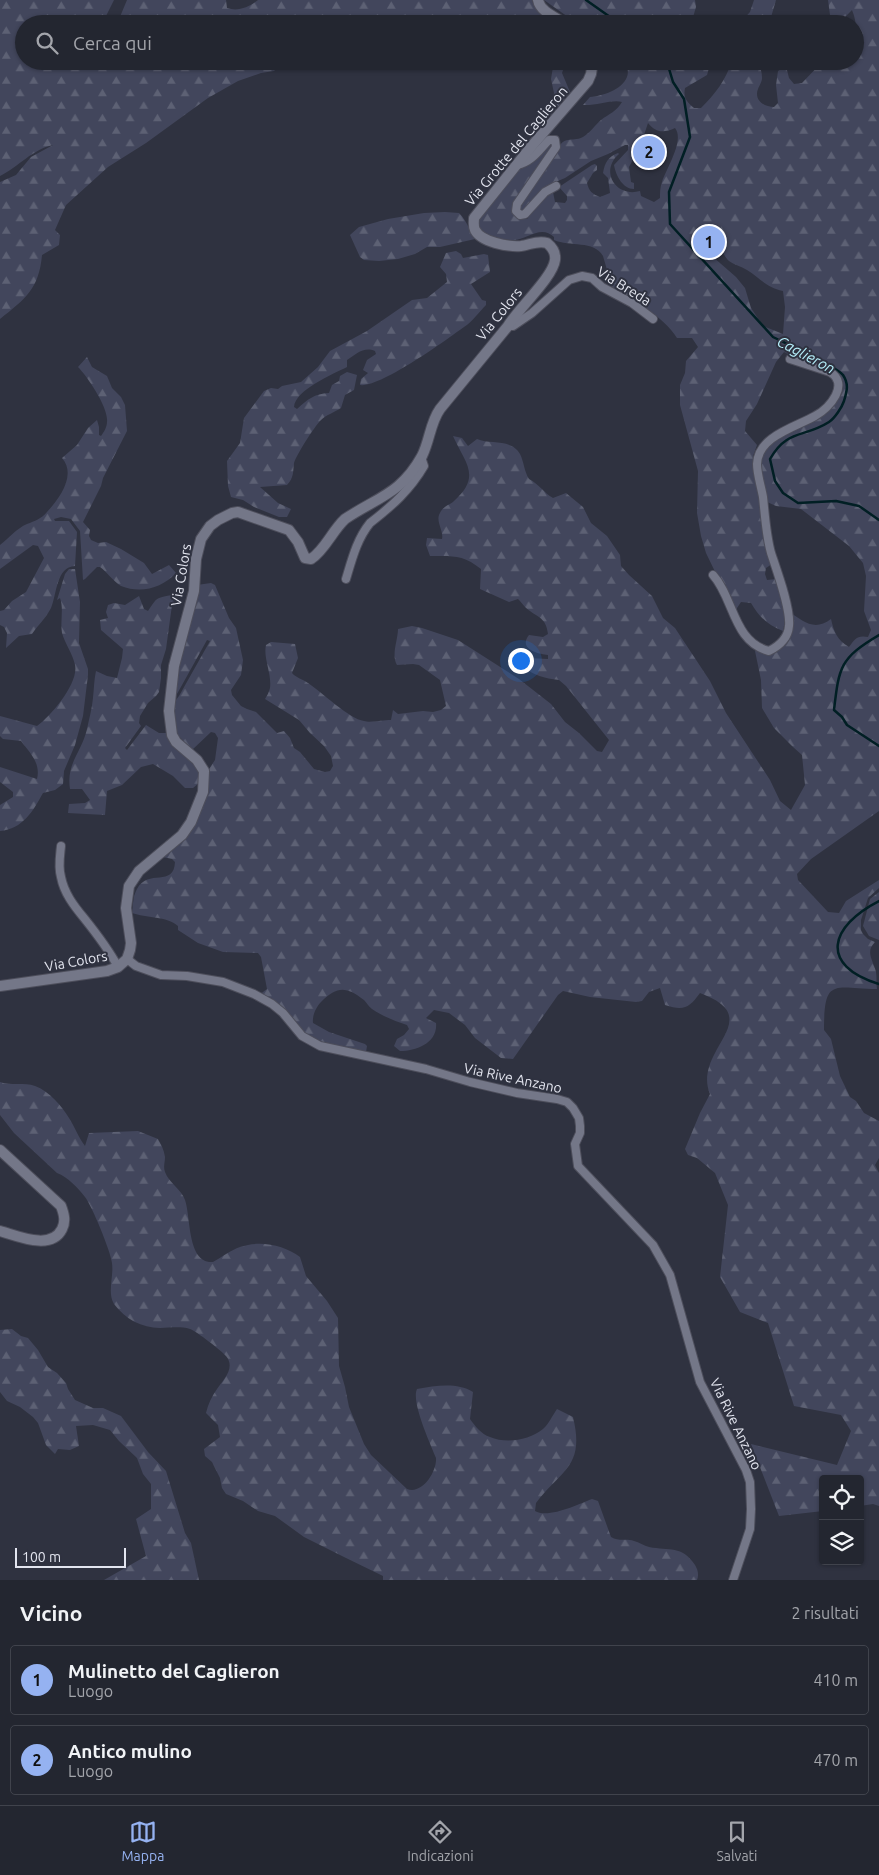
<!DOCTYPE html>
<html lang="it">
<head>
<meta charset="utf-8">
<style>
  body { margin:0; font-family:Ubuntu,sans-serif; background:#2f323c; color:#f1f3f6 }
  .controls { position:absolute; right:15px; bottom:15px; display:grid; overflow:hidden; border-radius:5px; box-shadow:0 1px 4px #0004 }
  .controls button { width:45px; height:45px; display:grid; place-items:center; padding:0; border:0; border-bottom:1px solid #40434c; background:#232630; color:#f1f3f6; font:25px sans-serif }
  .scale { position:absolute; left:15px; bottom:12px; width:111px; box-sizing:border-box; padding-left:5px; border:2px solid #e3e5ef; border-top:0; font-size:14px; line-height:18px; white-space:nowrap; color:#e3e5ef; -webkit-text-stroke:4px #2f3240; paint-order:stroke }
  .you { position:absolute; left:520px; top:660px; width:18px; height:18px; margin:-12px; border:4px solid #fff; border-radius:50%; background:#1a73e8; box-shadow:0 0 0 8px #1a73e833 }
  .badge { display:grid; place-items:center; width:32px; height:32px; border-radius:50%; background:#95b2f1; color:#111; font-size:16px; font-weight:700 }
  .pin { position:absolute; translate:-50% -50%; border:2px solid #fff; box-shadow:0 1px 5px #0006 }
  .list { margin:0; padding:0; list-style:none }
  h2 { display:flex; justify-content:space-between; align-items:center; height:65px; margin:0; padding:0 20px; font-size:21px }
  h2 small { font-size:16px; font-weight:400; color:#a3a5ab }
  .list li { display:grid; grid-template-columns:32px 1fr auto; gap:15px; align-items:center; box-sizing:border-box; height:70px; margin:0 10px 10px; padding:0 10px; border:1px solid #40434c; border-radius:5px }
  .list b { display:block; font-size:19px; white-space:nowrap }
  .list p { margin:0; font-size:16px; white-space:nowrap; color:#a3a5ab }
  .list em { font-size:16px; font-style:normal; color:#a3a5ab }
  .icon { flex:none; width:28px; height:28px; fill:none; stroke:currentColor; stroke-width:2; stroke-linecap:round; stroke-linejoin:round }
  .map { position:relative; flex:none; width:879px; height:1580px; overflow:hidden }
  .search { position:absolute; background:#232630; box-shadow:0 1px 4px #0004; left:15px; right:15px; top:15px; height:55px; display:flex; align-items:center; gap:12px; box-sizing:border-box; padding:0 18px; border-radius:28px; color:#a3a5ab; font-size:19px }
  .sheet { height:225px; background:#232630 }
  nav { display:flex; justify-content:space-around; align-items:center; box-sizing:border-box; height:70px; border-top:1px solid #40434c; background:#232630; font-size:14px; color:#a3a5ab }
  nav a { display:grid; justify-items:center; gap:2px }
  nav .on { color:#95b2f1 }
  .map>svg:first-child { display:block }
</style>
</head>
<body>
<div class="map">
<svg width="879" height="1580" viewBox="0 0 879 1580">
  <defs>
    <pattern id="forest-firs" width="22" height="20" patternUnits="userSpaceOnUse" patternTransform="scale(1.25)"><rect width="22" height="20" fill="#42465c"/><path d="M5 1l3.5 6h-7zM16 11l3.5 6h-7z" fill="#5d6174"/></pattern>
  </defs>
  <rect width="100%" height="100%" fill="#2f3240"/>
  <g fill="url(#forest-firs)" fill-rule="evenodd">
    <path d="M0,0H114L102,24H24V61H284L274,71L261,73L238,81L208,98L146,143L108,167L66,205L55,230L60,235L59,245L42,255C39,289 25,299 0,319V182L16,175L31,157L53,145C33,149 18,167 0,176Z"/>
    <path d="M127,0H226L227,8C238,12 249,7 258,0H532C534,11 552,18 561,24H437L434,22L432,24H117Z"/>
    <polygon points="544,0 695,0 696,7 691,24 578,24"/>
    <polygon points="754,0 776,0 769,24 739,24 750,12"/>
    <path d="M828,0H879V811L811,859L797,874L798,880L828,912L839,913L846,901L879,880V888L868,898L861,920V930L863,934L868,939L875,942C865,952 873,960 876,972C877,978 876,983 877,989C833,988 824,977 824,1030L831,1039L840,1076L850,1097L856,1101L864,1113L879,1121V1158L875,1165L879,1173V1506L873,1504L860,1506V1479H823V1511L779,1516L751,1444L837,1465L851,1431L841,1415L794,1406L768,1323L740,1312L720,1277L728,1205L715,1173L697,1158L688,1155L685,1149L700,1113L710,1094C704,1080 708,1066 715,1053C722,1038 740,1019 721,1004C715,999 707,996 700,993C689,1008 684,1011 665,1005L660,988L649,992L642,1001L636,1002L590,997L563,991L558,995L513,1059L501,1058L475,1038L465,1025L449,1013L434,1010L426,1018L436,1023C438,1043 416,1051 400,1051L394,1046L397,1039L404,1035L409,1029L407,1025C395,1021 382,1016 372,1009C368,1006 367,1003 364,1000C346,986 337,986 321,1002C316,1007 312,1016 313,1023L329,1032L365,1044L367,1046L366,1052L322,1042L305,1033L259,995L267,989L261,957L258,953L223,952L198,943L178,930V926C167,916 146,918 132,913C133,905 133,896 137,889C148,868 174,888 175,862L172,859L163,857V855L176,844L207,772L215,760L218,738L215,733L211,732L192,750L174,731L173,704L179,696L210,641L207,640L177,694L174,695L175,683L197,585L211,583L215,585L229,618L236,628L243,660L241,675L231,690L232,695L241,706L247,709L256,712L277,733L284,731L290,738L294,748L300,752L314,769L325,772L330,771L333,766L331,756L324,746L310,733L299,720L265,699C267,696 269,692 270,688C272,674 263,658 266,645L271,642L295,644L298,658L292,673C296,678 303,679 308,683C322,692 349,719 364,721C370,723 383,720 391,720L393,710L398,714L423,711L433,712L441,710L446,706L440,680L419,665L413,664L397,665C391,655 398,640 398,629L412,626L422,628L458,640L519,679L551,704L565,722L579,733L597,751L602,752L609,740L566,686L559,680C544,678 534,676 523,666L527,658L548,659V655C538,654 518,649 529,635L543,637L548,634C546,619 541,619 530,611C526,609 522,603 518,599L509,602L480,589L481,569C463,554 451,556 430,556L426,545L427,538L442,539C444,531 435,521 440,513C443,506 450,505 454,501C482,476 465,463 453,436L462,438L468,446L477,439C490,445 511,438 520,454C524,462 524,471 529,479C539,484 544,493 553,498L566,493L583,507L591,523L607,536L620,555L621,566L629,575L652,596L663,618L675,628L710,681L726,713L770,780L780,801L791,810L805,785L802,755L793,747L774,728L762,708L761,680L755,651L769,648L784,637L788,611C803,621 814,632 831,619C834,632 837,640 849,647C855,639 857,635 868,637L871,630L864,611L866,576L863,563L849,546L801,509L776,506L765,501L757,451C779,437 817,418 831,397C835,392 835,385 836,378L784,352L776,362L757,404L746,421L745,431L757,445L753,456V468L761,509L764,536L772,564L766,568L765,574L767,580L777,579C783,595 787,614 783,631C768,625 759,617 751,603L741,602L737,608L735,619L722,586L706,553L701,536L697,513L698,471L680,405V385L685,373L686,361L698,347L692,338H677C664,317 634,300 612,287L603,256C594,240 570,247 554,240V237C541,224 527,240 513,240C501,240 490,236 479,230L476,221L518,168C533,167 540,149 552,144L554,145L523,193L513,203V212L520,219H527L548,192H553L555,202L565,203L567,200V196L559,187L592,165L595,164L597,166V170L593,173L587,183C589,191 592,194 600,197L610,193L608,178L603,173C605,162 608,157 618,153L619,154C599,171 616,198 640,191L641,196L654,202L660,198C660,193 660,187 662,182C666,169 685,140 675,128C664,133 656,133 648,123L640,147L629,167L631,182L634,183V189C623,189 616,176 614,165L628,150V145H625L608,154L591,161L565,178L553,183L523,211L519,208L557,151C564,134 571,143 583,137C590,133 595,125 601,120C609,114 617,111 622,102C613,99 595,106 583,105L590,97C602,96 622,90 627,77C629,72 627,66 626,61H711L707,75L685,88C683,98 687,102 694,108H701C716,93 725,81 732,61H759C760,67 762,72 762,78C762,83 757,88 757,94C757,103 767,107 774,107L778,103L776,85L778,71L786,66L789,78L794,84L802,83L823,61H855C855,45 859,25 852,10L843,19L830,15ZM704,235C719,234 720,253 729,261C734,265 741,266 747,270C760,278 767,288 783,291L785,307L783,334L763,326L751,308L745,288L736,277L697,243L696,238Z"/>
    <polygon points="554,61 566,61 562,73 570,92 548,119 554,93 551,79"/>
    <path d="M445,212L459,213C467,221 469,231 477,237L475,239L440,247H427L415,254L398,259L379,261L364,260L360,257L350,235L359,227L388,219L424,213Z"/>
    <path d="M456,251L461,254L463,258L484,254L488,255L490,272L471,284L482,300L486,301V305C479,312 472,322 464,327C446,340 380,388 360,385L361,379L368,373L363,370L367,360L376,354L375,351C364,346 356,354 347,360V367C333,374 295,390 294,407L297,409C308,399 314,394 329,393L332,385L339,381L340,376L347,372L357,375L354,390L345,395L341,408C335,412 326,415 321,420C314,427 297,454 294,463C293,471 294,478 287,485L260,487L278,503L291,509L287,517H279L254,507L243,500L231,497L228,486L227,461L240,443L244,418L264,391L271,388L278,389L282,386L301,382L318,367L330,351L367,331L412,300L427,298L447,282L446,274L440,267L446,253Z"/>
    <path d="M87,357L92,367L107,376L112,388L121,397L125,405L127,431L103,478L101,486L83,522L90,530L89,536L91,540L98,543L106,542L121,549L144,563L152,574L169,565L176,573C162,588 141,594 121,586C114,582 107,572 100,567H97L85,579L83,580L80,531L71,519L61,517L54,519L55,521H69L77,532L75,566C56,567 57,594 51,608C46,618 38,625 32,634L19,636L6,648L7,633L4,627L0,625V611L4,610L12,601L26,592L44,558L38,546L33,545L0,569V545C8,539 17,528 27,524C35,521 41,519 47,512C59,499 77,475 62,458L77,445L88,428L97,420L99,427V435L101,436C104,432 107,427 107,422C109,408 87,376 78,367Z"/>
    <path d="M69,569H75L80,602L79,643L88,669V675L83,716L75,745L64,771L63,784L55,790L43,793C33,811 23,829 0,831V805L13,797V792L0,782V767L37,779C41,763 30,753 21,741L3,739L0,736V716L37,726C51,716 79,683 75,665C73,654 65,644 62,633C60,621 64,609 60,598L57,600L65,574Z"/>
    <path d="M172,595L176,596L172,605L166,649L161,665V678L159,692L156,696L148,703L140,716L139,723L141,726L125,748L127,750L146,725L159,733H167L200,770L199,783L193,788H185L173,776L153,764L141,767L122,785L107,791L105,815L68,813L69,804L85,803L90,800L82,789H70C66,763 82,752 87,729C89,719 92,709 93,698C94,689 94,680 96,671L107,676L117,678L122,658L123,649L101,630L100,620L108,618L106,612L108,605L114,603L125,605L139,596L144,609L148,611C157,598 155,598 172,595Z"/>
    <polygon points="879,892 879,940 869,936 863,926 870,899"/>
    <path d="M0,1082C11,1086 24,1082 35,1086C49,1091 62,1106 69,1118C75,1127 78,1137 85,1146L89,1133L138,1131L158,1139C161,1144 164,1150 165,1157C165,1162 163,1167 165,1172C169,1183 181,1189 185,1200C191,1217 187,1264 213,1262C222,1257 231,1250 240,1247C260,1240 284,1245 300,1257L306,1276L327,1301L338,1318L339,1366L345,1387L349,1407L364,1444L371,1455L407,1489C422,1495 437,1472 436,1458C430,1443 411,1402 417,1389C436,1386 456,1382 473,1392L470,1419C475,1426 481,1434 490,1437C506,1444 530,1440 543,1429C549,1424 552,1416 557,1409L573,1417C585,1467 562,1469 536,1503L535,1511C548,1519 579,1504 592,1499L598,1501L611,1537C619,1542 626,1538 634,1541C639,1542 644,1546 649,1547C669,1551 682,1545 695,1565C698,1570 699,1575 697,1580H383V1576L344,1557L304,1537L275,1516L258,1511L243,1501L226,1494L222,1488L220,1478L212,1462L205,1456L204,1449L220,1437L218,1425L206,1413C208,1404 212,1396 217,1389C223,1380 236,1368 226,1356C222,1351 196,1331 190,1329C180,1326 169,1328 160,1328C142,1328 125,1319 114,1304C107,1293 114,1276 112,1263C111,1252 92,1206 85,1197C78,1188 68,1177 57,1173L14,1133L0,1115Z"/>
    <polygon points="12,1329 21,1336 28,1338 38,1350 48,1367 57,1373 66,1383 68,1389 75,1400 93,1408 103,1408 121,1416 148,1452 166,1471 185,1533 191,1543 199,1580 104,1580 146,1556 136,1519 151,1509 151,1484 143,1474 137,1458 119,1441 110,1430 93,1425 76,1426 79,1446 70,1450 58,1449 55,1454 46,1445 38,1423 33,1417 20,1407 7,1401 0,1392 0,1330"/>
  </g>
  <g fill="none" stroke-linecap="round" stroke-linejoin="round">
    <g stroke="#011f24" stroke-width="2.5">
      <polyline points="586,0 620,24"/>
      <path d="M667,62L673,82L684,99L690,137L669,192L670,224L773,337C785,343 836,366 843,375C849,384 847,391 844,401C842,407 835,418 829,422C804,438 787,429 770,459L775,481L783,493L798,503L836,501L859,506L879,520"/>
      <path d="M879,635C840,658 839,667 834,710L842,717L847,725L879,746"/>
      <path d="M879,901C830,926 818,965 879,984"/>
    </g>
    <defs>
      <g id="minor">
        <path d="M517,165C532,162 539,150 549,140H555L556,147L517,204L516,211L520,215L525,214L545,192L556,186"/>
        <polyline points="508,326 513,326 532,313 569,280 582,276 592,278 602,287 632,303 653,319"/>
        <path d="M713,575C734,598 733,642 769,651C779,646 788,639 789,626C791,609 777,571 771,553C766,535 765,516 763,497C761,486 757,474 757,464C758,436 796,427 815,416C830,408 850,384 830,372L790,359"/>
        <path d="M346,579C352,559 357,539 370,523C392,506 410,490 424,466L421,457"/>
        <path d="M61,846C60,856 58,867 61,877C64,893 74,906 84,918C96,933 109,950 118,967"/>
        <polyline points="127,959 136,966 161,975 187,976 223,982 254,994 272,1004 283,1013 302,1036 320,1046 426,1069 470,1082 517,1093 557,1099 567,1102 573,1108 579,1118 580,1126 580,1133 575,1144 578,1166 653,1245 670,1275 700,1382 746,1470 750,1482 751,1509 750,1529 733,1580"/>
      </g>
      <g id="tertiary">
        <path d="M538,0C540,12 557,18 566,24"/>
        <path d="M0,986L107,971L118,967L127,959L130,950L131,943L126,908L129,886L139,871L182,835L191,822L203,792L204,771L197,760L176,742L172,735L169,711L174,666L194,591L196,559L201,539L210,526L218,520L232,513L238,512L289,530L298,542L305,558L311,559C325,550 332,531 345,519C378,497 401,494 422,456C430,440 430,423 440,409L508,326C518,309 553,277 555,260C556,252 552,247 547,243C537,240 530,245 521,246C508,247 481,242 475,230C473,226 474,222 474,218L530,148L588,81L591,74L593,61"/>
        <path d="M0,1150L61,1206C64,1214 66,1221 62,1229C51,1251 18,1236 0,1231"/>
      </g>
    </defs>
    <use href="#minor" stroke="#4d4e5b" stroke-width="10"/>
    <use href="#tertiary" stroke="#4d4e5b" stroke-width="12"/>
    <use href="#minor" stroke="#747788" stroke-width="8"/>
    <use href="#tertiary" stroke="#747788" stroke-width="10"/>
  </g>
  <g text-anchor="middle" stroke-width="4" stroke-linejoin="round" paint-order="stroke">
    <g font-size="14" fill="#e3e5ef" stroke="#2f3240">
      <text transform="translate(516 146) rotate(-50)" y="5">Via Grotte del Caglieron</text>
      <text transform="translate(624 286) rotate(32)" y="5">Via Breda</text>
      <text transform="translate(499 314) rotate(-51)" y="5">Via Colors</text>
      <text transform="translate(181 575) rotate(-80)" y="5">Via Colors</text>
      <text transform="translate(76 961) rotate(-10)" y="5">Via Colors</text>
      <text transform="translate(513 1078) rotate(12)" y="5">Via Rive Anzano</text>
      <text transform="translate(736 1424) rotate(64)" y="5">Via Rive Anzano</text>
    </g>
    <g font-size="15" font-style="italic" fill="#b6f0fb" stroke="#2f3240">
      <text transform="translate(806 355) rotate(28)" y="5">Caglieron</text>
    </g>
  </g>
</svg>
<div class="controls">
<button><svg class="icon" aria-label="locate" viewBox="0 0 24 24"><circle cx="12" cy="12" r="6"/><path d="M12 2v4M12 18v4M2 12h4M18 12h4"/></svg></button>
<button><svg class="icon" aria-label="layers" viewBox="0 0 24 24"><path d="M12 4l9 5-9 5-9-5zM3 14l9 5 9-5"/></svg></button>
</div>
<div class="scale">100 m</div>
<div class="you"></div>
<div class="pin badge" style="left:709px;top:242px">1</div>
<div class="pin badge" style="left:649px;top:152px">2</div>
<div class="search"><svg class="icon" aria-label="search" viewBox="0 0 24 24"><circle cx="10" cy="10" r="6"/><path d="M15 15l6 6"/></svg>Cerca qui</div>
</div>
<section class="sheet">
<h2>Vicino<small>2 risultati</small></h2>
<ul class="list">
<li><span class="badge">1</span><div><b>Mulinetto del Caglieron</b><p>Luogo</p></div><em>410 m</em></li>
<li><span class="badge">2</span><div><b>Antico mulino</b><p>Luogo</p></div><em>470 m</em></li>
</ul>
</section>
<nav>
<a class="on"><svg class="icon" aria-label="map" viewBox="0 0 24 24"><path d="M3 6l6-2 6 2 6-2v14l-6 2-6-2-6 2zM9 4v14M15 6v14"/></svg>Mappa</a>
<a><svg class="icon" aria-label="directions" viewBox="0 0 24 24"><path d="M12 3l9 9-9 9-9-9zM9 14v-3h6M13 9l2 2-2 2"/></svg>Indicazioni</a>
<a><svg class="icon" aria-label="saved" viewBox="0 0 24 24"><path d="M7 4h10v16l-5-4-5 4z"/></svg>Salvati</a>
</nav>
</body>
</html>
